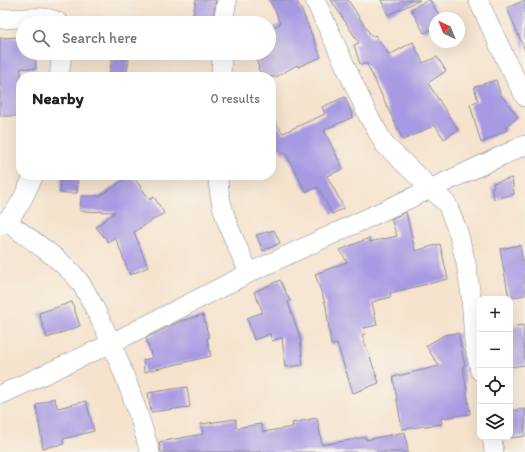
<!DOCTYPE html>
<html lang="en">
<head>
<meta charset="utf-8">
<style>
  body { margin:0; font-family:Itim,sans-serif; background:#f6f6f6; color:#202124 }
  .controls { position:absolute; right:12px; bottom:12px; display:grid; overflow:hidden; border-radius:8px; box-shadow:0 4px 16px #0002 }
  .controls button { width:36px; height:36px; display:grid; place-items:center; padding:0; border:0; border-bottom:1px solid #e0e0e0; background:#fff; color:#202124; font:20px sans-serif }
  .compass { position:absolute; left:429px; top:12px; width:36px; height:36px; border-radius:50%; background:#fff; box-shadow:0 4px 16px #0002; rotate:317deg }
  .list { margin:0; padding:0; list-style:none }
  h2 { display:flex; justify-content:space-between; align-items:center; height:52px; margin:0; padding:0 16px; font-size:17px }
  h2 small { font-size:13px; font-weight:400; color:#757577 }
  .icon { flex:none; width:22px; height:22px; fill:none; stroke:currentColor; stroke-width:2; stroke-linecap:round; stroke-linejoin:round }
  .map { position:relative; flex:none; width:525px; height:452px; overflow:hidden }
  .search { position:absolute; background:#fff; box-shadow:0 4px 16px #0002; left:16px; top:16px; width:260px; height:44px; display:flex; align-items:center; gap:10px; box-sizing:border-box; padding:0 14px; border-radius:22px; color:#757577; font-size:15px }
  .panel { position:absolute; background:#fff; box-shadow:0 4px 16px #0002; left:16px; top:72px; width:260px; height:108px; border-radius:16px }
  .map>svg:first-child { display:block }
</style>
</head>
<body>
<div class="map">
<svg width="525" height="452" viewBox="0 0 525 452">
  <rect width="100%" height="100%" fill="#f7f3e8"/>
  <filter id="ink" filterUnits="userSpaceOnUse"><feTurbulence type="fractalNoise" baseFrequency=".025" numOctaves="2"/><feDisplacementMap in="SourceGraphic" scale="8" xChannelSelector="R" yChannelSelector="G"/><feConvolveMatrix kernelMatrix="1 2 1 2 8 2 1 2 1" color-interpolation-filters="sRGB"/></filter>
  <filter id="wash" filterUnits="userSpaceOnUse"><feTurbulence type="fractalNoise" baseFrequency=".012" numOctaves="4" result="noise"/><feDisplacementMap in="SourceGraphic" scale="16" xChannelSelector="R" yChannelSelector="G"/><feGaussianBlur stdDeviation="0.9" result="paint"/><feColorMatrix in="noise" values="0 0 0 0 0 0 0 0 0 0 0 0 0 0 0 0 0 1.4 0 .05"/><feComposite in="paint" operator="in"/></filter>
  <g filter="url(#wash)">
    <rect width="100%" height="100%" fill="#f5e3cd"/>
    <g id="blocks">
      <g fill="#a899e3">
        <polygon points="196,0 216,0 212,19 193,16"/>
        <polygon points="269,0 296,0 302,11 321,57 298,67 297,65 276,77 263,77 258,68 259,67 253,53 269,53 269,29 280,24 277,16 278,16"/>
        <polygon points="331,0 348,0 372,37 375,35 389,55 413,42 423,63 437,57 446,71 428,83 458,130 444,139 435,125 403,140 367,64 360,64 354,45 359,43"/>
        <polygon points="381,0 420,0 388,15"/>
        <polygon points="428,0 430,0 441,18 435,18 435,27 424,33 411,9"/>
        <polygon points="525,0 525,51 507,8"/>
        <polygon points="23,37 23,53 35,53 36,69 21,68 21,116 0,116 0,38"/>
        <polygon points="112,57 129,60 126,77 109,77"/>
        <polygon points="496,80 500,94 518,117 505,127 507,130 481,143 470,104 478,101 474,87"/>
        <polygon points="345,97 353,117 324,130 343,169 327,176 344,208 332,214 318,187 306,192 285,152 283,154 271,139 271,116 283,133 325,114 322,107"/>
        <polygon points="61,175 78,175 77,193 60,193"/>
        <polygon points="130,175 132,175 150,200 154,197 164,213 134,232 148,267 130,275 115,237 108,242 96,227 115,212 80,211 81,196 100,196"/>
        <polygon points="512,178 514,194 494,199 491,188 494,187 493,183"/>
        <polygon points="406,212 415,251 440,244 448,279 390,293 391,297 372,302 377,325 364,328 366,334 362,335 379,383 353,393 337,344 331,345 326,306 315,274 347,262 340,250 369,238 370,242 397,236 391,219"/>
        <polygon points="274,230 280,243 263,251 256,235"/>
        <polygon points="520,245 523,262 525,262 525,295 509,298 500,249"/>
        <polygon points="280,280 290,301 288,302 300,337 303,365 285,367 282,337 272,341 270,334 254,340 247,318 263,312 254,292"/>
        <polygon points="72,302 80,326 47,338 39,313"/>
        <polygon points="203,315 209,338 207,338 211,356 144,372 143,360 152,358 146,338 180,321"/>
        <polygon points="523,325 525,365 510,367 510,327"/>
        <polygon points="458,333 465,366 463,366 470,414 441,418 442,424 402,429 393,377 439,366 426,346 444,335"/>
        <polygon points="187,387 190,407 151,412 148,393"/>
        <polygon points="54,398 58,408 86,401 94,431 63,439 64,444 43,448 36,405"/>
        <polygon points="525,409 525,436 510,438 510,411"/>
        <polygon points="317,418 322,445 366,437 366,440 405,432 408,452 161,452 159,442 203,434 201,424 236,419 236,428 261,424 263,432 293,427 292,423"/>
      </g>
    </g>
  </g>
  <g filter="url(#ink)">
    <use href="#blocks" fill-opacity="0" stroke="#888996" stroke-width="1"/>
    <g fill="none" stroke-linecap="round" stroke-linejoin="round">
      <defs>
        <g id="minor">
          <polyline points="315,0 368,115 385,145 447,204 458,232 466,263 471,296 474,342 480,371"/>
          <polyline points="478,0 507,62 525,97"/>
          <path d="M0,19C12,19 52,14 59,23"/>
          <polyline points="223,23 227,0"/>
          <polyline points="59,77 62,53"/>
          <polyline points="221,77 222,53"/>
          <path d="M218,175C218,211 235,240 249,273"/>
          <path d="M6,221C29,239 56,255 75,276C84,286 91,301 97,313C119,357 136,404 150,452"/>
          <path d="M0,225C18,214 25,193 34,175"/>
          <polyline points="0,395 112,343 249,273 525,145"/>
          <polyline points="492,437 494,452"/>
        </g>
      </defs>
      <use href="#minor" stroke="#888996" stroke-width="20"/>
      <use href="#minor" stroke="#fff" stroke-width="19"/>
    </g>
  </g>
</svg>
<div class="controls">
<button>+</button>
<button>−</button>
<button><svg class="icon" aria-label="locate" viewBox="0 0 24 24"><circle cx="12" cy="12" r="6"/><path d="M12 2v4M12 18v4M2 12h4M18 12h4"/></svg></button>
<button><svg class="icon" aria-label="layers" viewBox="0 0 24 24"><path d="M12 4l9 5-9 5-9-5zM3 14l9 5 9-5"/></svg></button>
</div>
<svg class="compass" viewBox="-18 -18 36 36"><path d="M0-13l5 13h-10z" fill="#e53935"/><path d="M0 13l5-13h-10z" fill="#757577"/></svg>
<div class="search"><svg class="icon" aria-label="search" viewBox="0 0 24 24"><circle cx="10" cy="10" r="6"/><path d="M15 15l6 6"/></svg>Search here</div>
<section class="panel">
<h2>Nearby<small>0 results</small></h2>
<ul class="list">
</ul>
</section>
</div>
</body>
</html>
